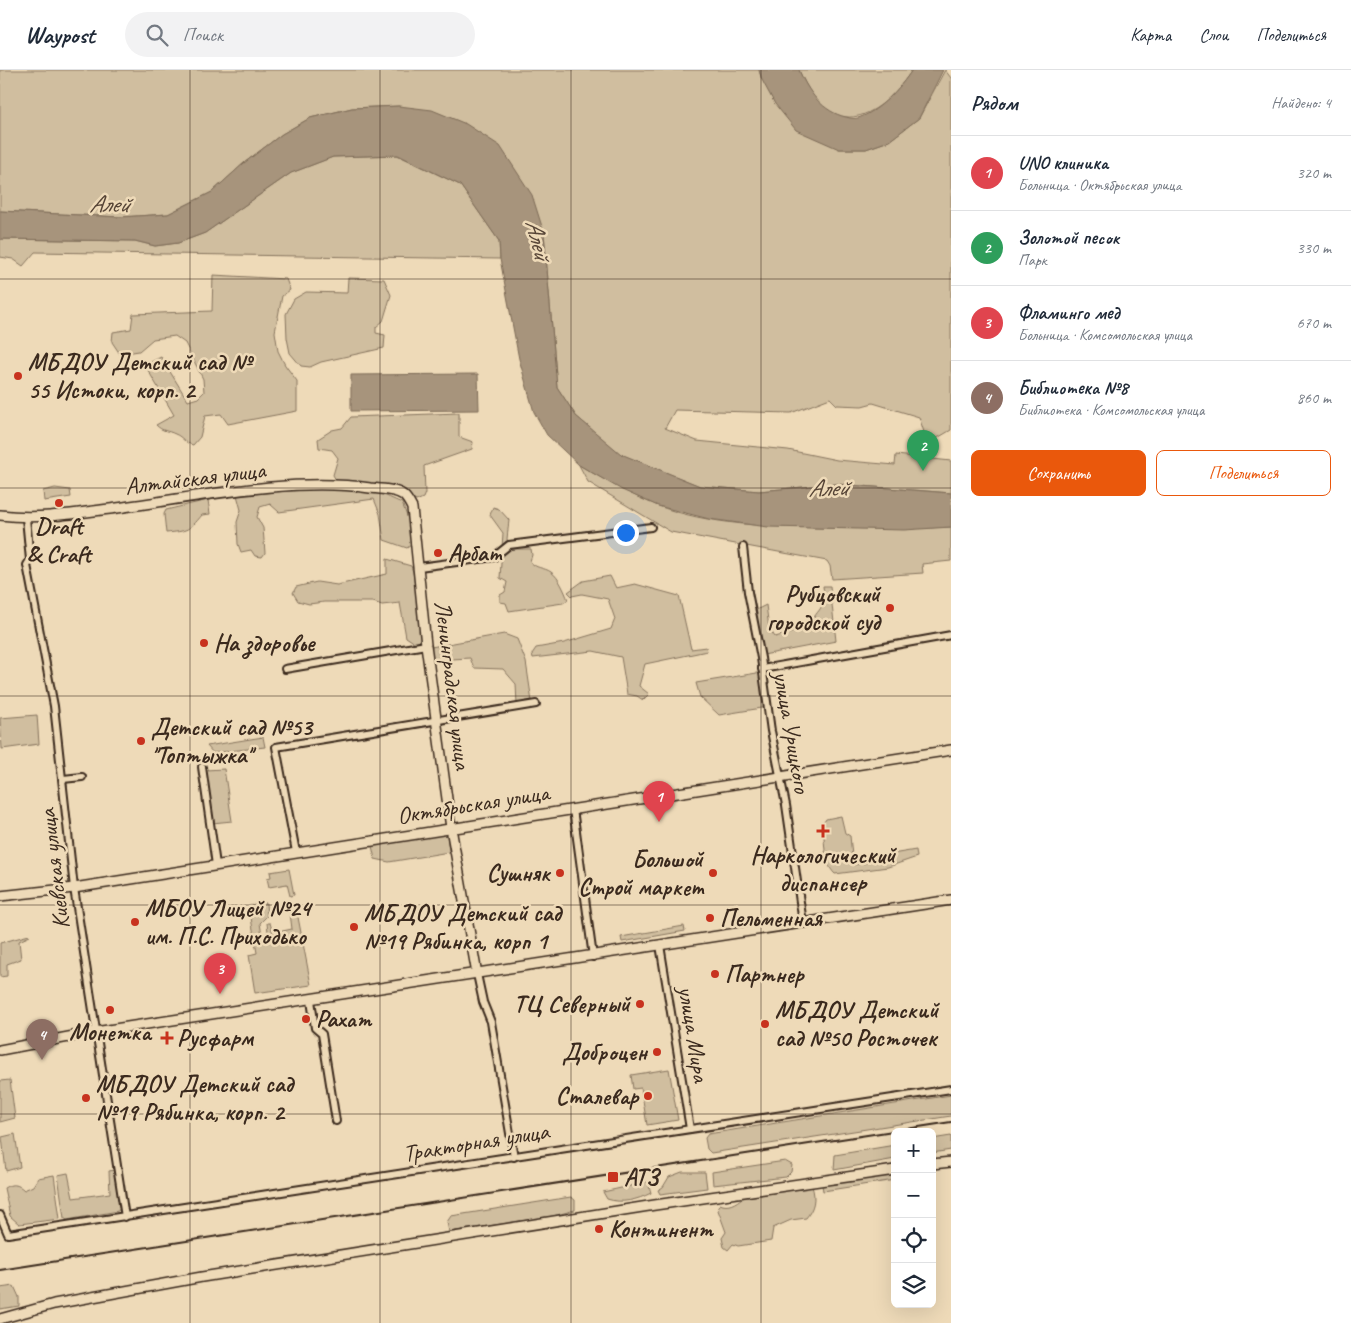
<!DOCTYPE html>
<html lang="ru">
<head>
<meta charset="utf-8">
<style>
  body { margin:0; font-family:Caveat,sans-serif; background:#f2f2f3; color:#1f2937 }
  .controls { position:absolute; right:15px; bottom:15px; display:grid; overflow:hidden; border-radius:8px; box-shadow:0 5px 20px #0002 }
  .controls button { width:45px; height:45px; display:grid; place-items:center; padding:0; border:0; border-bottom:1px solid #e0e1e3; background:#fff; color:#1f2937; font:25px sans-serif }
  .you { position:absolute; left:625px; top:462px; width:18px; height:18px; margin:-12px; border:4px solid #fff; border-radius:50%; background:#1a73e8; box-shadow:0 0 0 8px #1a73e833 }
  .badge { display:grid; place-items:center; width:32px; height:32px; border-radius:50%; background:#ea580c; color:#fff; font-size:16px; font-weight:700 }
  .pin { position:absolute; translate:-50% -41px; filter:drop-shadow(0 1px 2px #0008) }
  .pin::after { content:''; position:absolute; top:26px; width:18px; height:15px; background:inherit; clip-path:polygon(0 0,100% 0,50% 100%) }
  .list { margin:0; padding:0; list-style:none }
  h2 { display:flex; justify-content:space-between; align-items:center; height:65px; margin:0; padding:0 20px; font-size:21px }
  h2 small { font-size:16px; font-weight:400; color:#747a83 }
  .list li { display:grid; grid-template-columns:32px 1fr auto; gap:15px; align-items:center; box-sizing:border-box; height:75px; padding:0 20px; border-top:1px solid #e0e1e3 }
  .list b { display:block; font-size:19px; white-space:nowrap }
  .list p { margin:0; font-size:16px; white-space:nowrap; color:#747a83 }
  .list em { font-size:16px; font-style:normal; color:#747a83 }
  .actions { display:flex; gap:10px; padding:15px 20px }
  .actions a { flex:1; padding:11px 0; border:1px solid #ea580c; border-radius:8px; text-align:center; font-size:18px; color:#ea580c }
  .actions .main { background:#ea580c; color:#fff }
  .icon { flex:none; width:28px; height:28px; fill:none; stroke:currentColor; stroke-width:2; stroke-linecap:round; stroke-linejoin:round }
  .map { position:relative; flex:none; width:951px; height:1253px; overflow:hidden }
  header { display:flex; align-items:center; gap:30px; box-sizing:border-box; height:70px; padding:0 25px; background:#fff; border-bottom:1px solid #e0e1e3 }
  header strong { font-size:24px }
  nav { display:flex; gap:28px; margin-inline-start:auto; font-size:18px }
  .search { width:350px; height:45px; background:#f2f2f3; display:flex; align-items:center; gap:12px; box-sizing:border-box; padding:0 18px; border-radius:28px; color:#747a83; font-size:19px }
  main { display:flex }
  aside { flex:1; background:#fff }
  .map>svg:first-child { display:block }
</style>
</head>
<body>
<header>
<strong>Waypost</strong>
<div class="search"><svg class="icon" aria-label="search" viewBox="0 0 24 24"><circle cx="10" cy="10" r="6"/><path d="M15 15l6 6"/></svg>Поиск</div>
<nav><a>Карта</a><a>Слои</a><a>Поделиться</a></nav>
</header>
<main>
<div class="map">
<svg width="951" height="1253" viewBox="0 0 951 1253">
  <rect width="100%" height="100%" fill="#eedab8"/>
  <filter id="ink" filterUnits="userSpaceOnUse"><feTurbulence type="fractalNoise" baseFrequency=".02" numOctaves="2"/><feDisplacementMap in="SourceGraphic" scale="10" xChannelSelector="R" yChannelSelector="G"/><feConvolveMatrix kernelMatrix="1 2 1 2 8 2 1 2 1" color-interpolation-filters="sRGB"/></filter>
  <g filter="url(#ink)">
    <g fill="#d0be9f" stroke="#86745e">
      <polygon points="0,0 759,0 762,10 839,79 866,79 889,71 919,48 945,0 951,8 951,360 934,370 925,365 919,347 873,333 862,336 837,335 830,328 791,343 675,340 665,358 697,371 788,380 837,390 895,395 896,385 951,391 951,423 836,414 759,421 700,416 621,385 576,346 557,317 544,163 399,36 352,38 310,48 282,64 244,93 212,122 168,144 120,147 0,141"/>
      <path d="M799,0H912C876,54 829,71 799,0Z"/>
      <polygon points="397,85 460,115 499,171 500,189 35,182 23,196 13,189 0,187 0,169 135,171 155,176 178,173 205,163 291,103 333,87"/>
      <path d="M213,205L286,209L290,220L282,226L275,262L278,281L285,295L297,311V341L228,354L221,344L205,346L200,367L193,375C184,373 183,367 175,364C167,360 163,362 156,355L174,345L145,295L161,287L188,331L198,328L204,322L203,309L185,273L175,266L153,269L139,281L120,284L112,272L113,262L131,259L133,244L212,241Z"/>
      <polygon points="348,208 384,209 391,225 383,251 376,257 376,263 385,265 384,278 321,292 310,297 301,296 290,283 287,268 286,244 294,229 306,222 347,223"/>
      <polygon points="459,343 459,367 473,372 472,379 424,396 425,423 423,428 416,431 398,421 336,410 333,405 338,388 332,380 319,378 318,369 332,360 342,358 351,347"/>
      <path d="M579,395C604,410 629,424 656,435C707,455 772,457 825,458C868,459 909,459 951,457V491L922,494L923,503L832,509L830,496L827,491L671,462L588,412Z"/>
      <polygon points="55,418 70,420 71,427 44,431 43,421"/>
      <polygon points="319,419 377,422 402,433 408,449 411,475 407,478 384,470 380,444 374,429 279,442 270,434 260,437 257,447 263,458 265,483 262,487 255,486 251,480 241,482 238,474 237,452 241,440 237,425"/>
      <path d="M208,430L210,444L202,445C189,461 187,461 166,463L164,444L166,440Z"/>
      <path d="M493,437L499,439L509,450L507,469L510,479H531L532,485L530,491C535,499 544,497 551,502C559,507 565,522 568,530L563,533L509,541L506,533L500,532V525L505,522L507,512L500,508L503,463L490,445Z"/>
      <polygon points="387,489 411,496 413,502 423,570 415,573 406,567 400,533 382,535 373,532 324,532 309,534 298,531 293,523 296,517 317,512 337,515 387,504"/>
      <polygon points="610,506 616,518 635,514 679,526 691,579 706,577 707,581 645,594 639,616 649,624 643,630 637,626 627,624 621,587 593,581 533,588 532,584 536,578 564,573 611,559 615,549 608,529 582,524 572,526 568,522 583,511"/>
      <path d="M823,516H830L836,571L763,585L756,540L766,535L769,558L775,567L809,558C816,537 827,542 823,516Z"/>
      <polygon points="504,564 517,569 526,592 532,632 517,635 516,614 503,599 474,598 470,588 433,590 431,577"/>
      <polygon points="763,602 768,637 719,645 700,627 696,613"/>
      <polygon points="37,645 39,674 2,679 0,648"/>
      <polygon points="263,667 265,677 213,683 207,676"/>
      <polygon points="224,699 232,751 212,753 205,700"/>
      <path d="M841,746L845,763L850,766L853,795L866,793L872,784L874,787L916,780L917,787L888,797L835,804C823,793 824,768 824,752L826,749Z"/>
      <polygon points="447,764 449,782 389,792 375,789 372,776"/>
      <polygon points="289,799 294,825 290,826 287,814 269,817 267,808 271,807 270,802"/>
      <polygon points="266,833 267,846 260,853 263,872 269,870 267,853 270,853 273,863 292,859 290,843 297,842 311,915 255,923 249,885 257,883 249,836"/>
      <polygon points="684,856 685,861 622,872 621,867"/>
      <polygon points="29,865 30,866 19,871 21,889 7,894 7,906 0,907 0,873"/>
      <polygon points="669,999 678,1050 647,1055 641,1018 633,1019 631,1005"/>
      <polygon points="10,1010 15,1048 0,1052 0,1011"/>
      <polygon points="951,1025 951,1046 711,1083 707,1079 705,1068 708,1064"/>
      <polygon points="15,1064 20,1097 6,1101 2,1067"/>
      <polygon points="951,1066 951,1080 932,1083 932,1069"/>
      <polygon points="895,1075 895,1089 834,1100 835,1085"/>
      <polygon points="785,1091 792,1095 791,1102 786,1107 713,1115 712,1102"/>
      <polygon points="115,1100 121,1136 118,1141 67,1150 64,1148 58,1105 68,1103 73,1128 110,1123 109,1101"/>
      <polygon points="682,1102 705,1102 707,1118 660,1124 658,1120 663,1117 669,1107"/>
      <polygon points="895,1103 895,1110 823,1121 822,1115"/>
      <path d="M54,1105L60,1149L19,1154L10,1146L4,1118C12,1113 18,1114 24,1120L33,1116L38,1108Z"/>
      <path d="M648,1112L651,1123C637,1130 622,1134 607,1129L603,1122Z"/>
      <path d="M812,1116C816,1129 814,1138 806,1148L791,1150L773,1158L771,1171L738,1176L733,1174L728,1180L724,1177L722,1168L726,1162L718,1140L720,1134C728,1138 736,1133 742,1128Z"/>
      <polygon points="571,1127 575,1130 575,1140 553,1146 449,1162 447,1152 451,1146"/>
      <polygon points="14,1216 19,1227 19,1236 0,1239 0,1218"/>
    </g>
    <g fill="#a7947c" stroke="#7c6a56">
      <path d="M759,0H799C808,22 823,42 846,47C850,48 854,49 858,48C880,41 900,18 912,0H943L919,48L889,71L866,79H839L796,60L775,34L762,10Z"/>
      <polygon points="399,36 432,40 466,54 500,76 532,125 544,163 557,317 576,346 621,384 700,416 759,421 836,414 951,423 951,457 904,460 768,457 709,449 658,436 622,420 579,395 547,365 534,342 519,289 500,189 499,171 460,115 398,85 333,87 291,103 205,163 178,173 155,176 135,171 0,169 0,141 120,147 168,144 212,122 244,93 282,64 310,48 352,38"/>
      <polygon points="478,304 479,340 351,341 351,305"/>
    </g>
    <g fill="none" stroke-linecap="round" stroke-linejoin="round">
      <defs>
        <g id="street">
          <polyline points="26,448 30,490 27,495 54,636 74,818 125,1147"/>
          <polyline points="743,477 748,522 761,588 771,661 786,735 803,853"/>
          <polyline points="419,497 494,487 509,475 651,457"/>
          <polyline points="285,599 426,575"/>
          <polyline points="762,599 951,565"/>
          <polyline points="202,697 216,795"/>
          <polyline points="63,709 82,707"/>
          <polyline points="573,739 593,887"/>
          <polyline points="296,782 276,677 536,634"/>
          <polyline points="660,875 690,1059"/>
          <polyline points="477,904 483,932 491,952 514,1087"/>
          <polyline points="311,930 315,958 322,964 336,1051"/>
          <polyline points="0,1145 8,1164 951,1019"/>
        </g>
        <g id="secondary">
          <path d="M0,445C40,450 78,443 117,438C196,427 292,407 370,418C380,419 395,419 403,425C407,428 410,434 412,438L426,575L451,758L477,904"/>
          <polyline points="0,826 74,818 951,680"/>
          <polyline points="0,980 95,962 951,830"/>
          <polyline points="932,1094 951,1092"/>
          <polyline points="0,1249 54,1234 202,1207 655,1135 895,1100"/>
        </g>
      </defs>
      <use href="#street" stroke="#3b2a1e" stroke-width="10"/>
      <use href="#secondary" stroke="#3b2a1e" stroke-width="12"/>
      <use href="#street" stroke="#eedab8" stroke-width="6"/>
      <use href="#secondary" stroke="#eedab8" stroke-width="9"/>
      <polyline stroke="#3b2a1e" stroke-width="2" points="0,1200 951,1052"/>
    </g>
  </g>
  <path fill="none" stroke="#3b2a1e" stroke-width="1" stroke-opacity="0.55" d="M190,0V1253M380,0V1253M571,0V1253M761,0V1253M0,209H951M0,418H951M0,626H951M0,835H951M0,1044H951"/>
  <g fill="#c8321e" stroke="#eedab8" stroke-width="2">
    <circle cx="18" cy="306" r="5"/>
    <circle cx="59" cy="433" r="5"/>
    <circle cx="438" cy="483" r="5"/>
    <circle cx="890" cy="538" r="5"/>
    <circle cx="204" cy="573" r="5"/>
    <circle cx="141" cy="671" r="5"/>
    <path d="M820.5 753.5h5v5h5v5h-5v5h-5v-5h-5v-5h5z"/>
    <circle cx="560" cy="803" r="5"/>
    <circle cx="713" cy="803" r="5"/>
    <circle cx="710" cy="848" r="5"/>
    <circle cx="135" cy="852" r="5"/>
    <circle cx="354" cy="857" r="5"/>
    <circle cx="715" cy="904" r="5"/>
    <circle cx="640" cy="934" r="5"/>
    <circle cx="110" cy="940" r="5"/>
    <circle cx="306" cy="949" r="5"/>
    <circle cx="765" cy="954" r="5"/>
    <path d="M164.5 960.5h5v5h5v5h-5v5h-5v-5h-5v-5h5z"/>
    <circle cx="657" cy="982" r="5"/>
    <circle cx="648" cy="1026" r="5"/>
    <circle cx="86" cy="1028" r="5"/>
    <rect x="607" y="1101" width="12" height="12" rx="2.5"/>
    <circle cx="599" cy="1159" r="5"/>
  </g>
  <g text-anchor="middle" stroke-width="5" stroke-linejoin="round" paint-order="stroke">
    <g font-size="24" font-weight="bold" fill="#3b2a1e" stroke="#eedab8" text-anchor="start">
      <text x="28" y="300">МБДОУ Детский сад №<tspan x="28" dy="28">55 Истоки, корп. 2</tspan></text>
      <text x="59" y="464" text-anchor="middle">Draft<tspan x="59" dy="28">&amp; Craft</tspan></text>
      <text x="448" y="491">Арбат</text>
      <text x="880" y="532" text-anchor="end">Рубцовский<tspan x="880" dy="28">городской суд</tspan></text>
      <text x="214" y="581">На здоровье</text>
      <text x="151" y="665">Детский сад №53<tspan x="151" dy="28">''Топтыжка''</tspan></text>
      <text x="823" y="793" text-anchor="middle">Наркологический<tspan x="823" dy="28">диспансер</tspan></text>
      <text x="703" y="797" text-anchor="end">Большой<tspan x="703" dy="28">Строй маркет</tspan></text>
      <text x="550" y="811" text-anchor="end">Сушняк</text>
      <text x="145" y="846">МБОУ Лицей №24<tspan x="145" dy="28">им. П.С. Приходько</tspan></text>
      <text x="364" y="851">МБДОУ Детский сад<tspan x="364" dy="28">№19 Рябинка, корп 1</tspan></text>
      <text x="720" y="856">Пельменная</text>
      <text x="725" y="912">Партнер</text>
      <text x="630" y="942" text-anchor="end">ТЦ Северный</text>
      <text x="775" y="948">МБДОУ Детский<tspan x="775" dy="28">сад №50 Росточек</tspan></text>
      <text x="316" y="957">Рахат</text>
      <text x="110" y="970" text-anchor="middle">Монетка</text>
      <text x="177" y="976">Русфарм</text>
      <text x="647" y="990" text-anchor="end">Доброцен</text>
      <text x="96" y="1022">МБДОУ Детский сад<tspan x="96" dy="28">№19 Рябинка, корп. 2</tspan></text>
      <text x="638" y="1034" text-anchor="end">Сталевар</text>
      <text x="624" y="1115">АТЗ</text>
      <text x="609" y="1167">Континент</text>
    </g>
    <g font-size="24" fill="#3b2a1e" stroke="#eedab8">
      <text transform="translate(195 408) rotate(-7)" y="8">Алтайская улица</text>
      <text transform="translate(453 615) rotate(83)" y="8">Ленинградская улица</text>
      <text transform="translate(792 662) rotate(80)" y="8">улица Урицкого</text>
      <text transform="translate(473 734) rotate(-9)" y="8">Октябрьская улица</text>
      <text transform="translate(54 799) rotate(-97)" y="8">Киевская улица</text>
      <text transform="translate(694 964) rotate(81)" y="8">улица Мира</text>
      <text transform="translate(476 1072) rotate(-9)" y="8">Тракторная улица</text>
    </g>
    <g font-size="25" font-style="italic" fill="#564436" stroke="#eedab8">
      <text transform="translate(109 133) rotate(1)" y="9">Алей</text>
      <text transform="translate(539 169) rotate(76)" y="9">Алей</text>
      <text transform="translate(828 417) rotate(-1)" y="9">Алей</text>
    </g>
  </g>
</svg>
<div class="controls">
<button>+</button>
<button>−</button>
<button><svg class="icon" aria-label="locate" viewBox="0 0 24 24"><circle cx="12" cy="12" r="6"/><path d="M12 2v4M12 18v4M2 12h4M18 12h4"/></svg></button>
<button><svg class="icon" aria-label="layers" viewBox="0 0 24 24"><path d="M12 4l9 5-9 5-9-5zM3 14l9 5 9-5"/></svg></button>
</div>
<div class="you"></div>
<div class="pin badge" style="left:659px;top:752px;background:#e0444e">1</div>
<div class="pin badge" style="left:923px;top:401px;background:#2e9e5b">2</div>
<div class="pin badge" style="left:220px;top:924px;background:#e0444e">3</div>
<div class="pin badge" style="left:42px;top:990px;background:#8d6e63">4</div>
</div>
<aside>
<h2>Рядом<small>Найдено: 4</small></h2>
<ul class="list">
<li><span class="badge" style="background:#e0444e">1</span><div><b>UNO клиника</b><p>Больница · Октябрьская улица</p></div><em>320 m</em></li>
<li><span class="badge" style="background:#2e9e5b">2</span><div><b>Золотой песок</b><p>Парк</p></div><em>330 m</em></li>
<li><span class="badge" style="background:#e0444e">3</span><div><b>Фламинго мед</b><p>Больница · Комсомольская улица</p></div><em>670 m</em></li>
<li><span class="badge" style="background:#8d6e63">4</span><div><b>Библиотека №8</b><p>Библиотека · Комсомольская улица</p></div><em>860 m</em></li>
</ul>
<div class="actions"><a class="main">Сохранить</a><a>Поделиться</a></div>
</aside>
</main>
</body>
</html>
